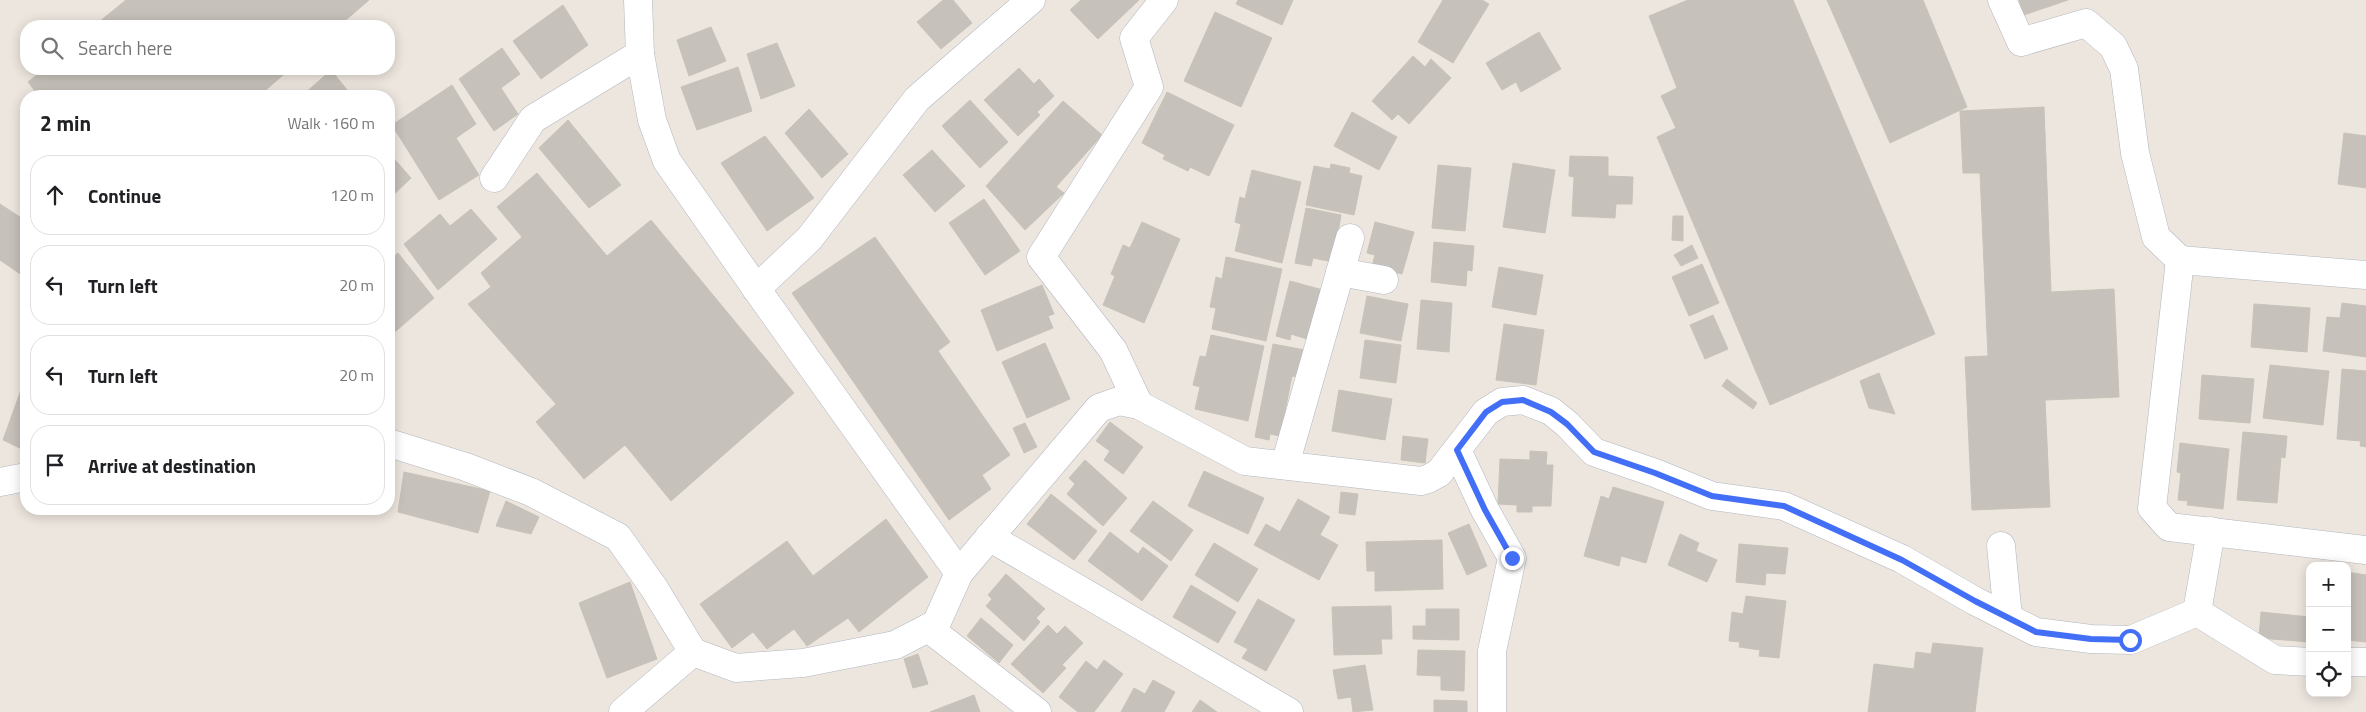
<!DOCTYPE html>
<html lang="en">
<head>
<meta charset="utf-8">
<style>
  body { margin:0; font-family:"Titillium Web",sans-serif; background:#f6f6f6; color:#202124 }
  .controls { position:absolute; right:15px; bottom:15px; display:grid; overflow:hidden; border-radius:10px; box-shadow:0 2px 12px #0003 }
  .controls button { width:45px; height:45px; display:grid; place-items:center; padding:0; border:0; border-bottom:1px solid #e0e0e0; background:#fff; color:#202124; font:25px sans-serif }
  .stop { position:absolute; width:15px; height:15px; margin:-11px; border:4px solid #436ff7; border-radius:50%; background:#fff }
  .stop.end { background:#436ff7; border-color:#fff; box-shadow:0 1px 5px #0008 }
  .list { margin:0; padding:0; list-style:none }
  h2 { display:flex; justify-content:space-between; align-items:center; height:65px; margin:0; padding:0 20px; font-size:21px }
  h2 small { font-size:16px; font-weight:400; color:#757577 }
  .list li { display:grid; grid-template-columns:32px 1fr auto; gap:15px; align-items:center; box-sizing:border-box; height:80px; margin:0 10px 10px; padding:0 10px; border:1px solid #e0e0e0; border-radius:20px }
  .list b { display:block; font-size:19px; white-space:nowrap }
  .list em { font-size:16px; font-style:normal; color:#757577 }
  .icon { flex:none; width:28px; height:28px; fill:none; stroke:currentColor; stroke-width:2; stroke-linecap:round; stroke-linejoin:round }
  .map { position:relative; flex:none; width:2366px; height:712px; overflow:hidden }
  .search { position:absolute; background:#fff; box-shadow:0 2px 12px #0003; left:20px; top:20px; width:375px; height:55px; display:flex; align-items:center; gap:12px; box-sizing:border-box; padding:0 18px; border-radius:20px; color:#757577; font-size:19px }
  .panel { position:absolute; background:#fff; box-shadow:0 2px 12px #0003; left:20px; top:90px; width:375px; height:425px; border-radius:20px }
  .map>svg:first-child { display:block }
</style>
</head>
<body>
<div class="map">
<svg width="2366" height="712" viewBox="0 0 2366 712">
  <rect width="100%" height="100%" fill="#ede6df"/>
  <g fill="#c6c1ba" stroke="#c9c2b8">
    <polygon points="126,0 369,0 339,26 94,26"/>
    <polygon points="943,0 953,0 972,23 941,49 917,22"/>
    <polygon points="1081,0 1139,0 1098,39 1070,10"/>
    <polygon points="1238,0 1293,0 1282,25 1236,4"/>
    <polygon points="1443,0 1482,0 1489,4 1453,63 1418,42"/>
    <polygon points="1688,0 1793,0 1935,334 1770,405 1657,137 1676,128 1661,96 1677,88 1649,16"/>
    <polygon points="1827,0 1923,0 1967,107 1890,143"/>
    <polygon points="2019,0 2068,0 2024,15"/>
    <polygon points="563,5 588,45 541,79 513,41"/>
    <polygon points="1215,12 1272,38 1241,107 1184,81"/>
    <polygon points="711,27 726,61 689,76 677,40"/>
    <polygon points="1539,32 1561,69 1521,92 1516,82 1502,90 1486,63"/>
    <polygon points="777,43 795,86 761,99 747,54"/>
    <polygon points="502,48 520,74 501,88 518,114 494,131 459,79"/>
    <polygon points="1413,56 1425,67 1431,59 1451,78 1409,124 1398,114 1392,120 1372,101"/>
    <polygon points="738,67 752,111 697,130 681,87"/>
    <polygon points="1019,68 1034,84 1039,79 1054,96 1037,112 1040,115 1018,136 984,100"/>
    <polygon points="44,69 290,69 259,96 39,96 28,82"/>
    <polygon points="331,70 352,96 302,96"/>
    <polygon points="452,85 476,124 456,138 479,175 439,200 392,125"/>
    <polygon points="1167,92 1234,125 1209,176 1190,167 1188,171 1163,159 1165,155 1142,143"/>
    <polygon points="970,100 1008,142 980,168 942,126"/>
    <polygon points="1063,101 1102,135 1056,187 1064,193 1025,230 986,186"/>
    <polygon points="2044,107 2051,292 2114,289 2119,397 2045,400 2050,507 1972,510 1965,357 1988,356 1980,173 1963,173 1960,111"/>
    <polygon points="809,109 848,154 822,178 785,133"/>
    <polygon points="1352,112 1397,137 1379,170 1334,146"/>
    <polygon points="568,120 621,185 589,208 539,148"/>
    <polygon points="2344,133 2366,136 2366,188 2338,184"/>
    <polygon points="765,136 814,198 767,231 721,163"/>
    <polygon points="932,150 965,186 935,212 903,175"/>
    <polygon points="389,153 411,178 389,199"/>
    <polygon points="1570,156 1608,157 1608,176 1633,177 1632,204 1616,204 1615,218 1572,216 1574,177 1569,176"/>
    <polygon points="1513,163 1555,170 1545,233 1503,227"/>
    <polygon points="1331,164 1350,168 1349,173 1362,176 1354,215 1306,205 1314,166 1330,169"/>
    <polygon points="1438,165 1471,168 1465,231 1432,228"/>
    <polygon points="1252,170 1301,182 1282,263 1235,251 1241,224 1235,222 1240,197 1245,199"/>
    <polygon points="537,173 607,256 651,220 794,393 671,501 625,445 584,479 536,422 556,404 468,304 491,287 481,273 522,237 497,207"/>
    <polygon points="984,199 1020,251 985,275 949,223"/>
    <polygon points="0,204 26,221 26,278 0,260"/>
    <polygon points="1306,208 1341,215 1333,262 1313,258 1311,266 1295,263"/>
    <polygon points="471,209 497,239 438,290 404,244 440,214 450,226"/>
    <polygon points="1673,216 1683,216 1683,241 1672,240"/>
    <polygon points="1142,222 1180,239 1144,323 1103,305 1115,276 1111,274 1123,245 1130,248"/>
    <polygon points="1375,222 1414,232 1402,274 1372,266 1375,255 1367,253"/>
    <polygon points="875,237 950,342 938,351 1010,455 982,475 991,489 949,520 792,293"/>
    <polygon points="1434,242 1474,246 1472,271 1467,270 1466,286 1431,282"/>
    <polygon points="1692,245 1698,258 1681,266 1674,255"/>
    <polygon points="398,253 434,298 389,337 389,261"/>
    <polygon points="1226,257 1282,269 1266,341 1212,329 1216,308 1210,307 1216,277 1222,279"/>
    <polygon points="1702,264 1719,303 1689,316 1672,277"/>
    <polygon points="1499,267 1543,275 1536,315 1492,307"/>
    <polygon points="1290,281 1323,290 1310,340 1291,334 1290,340 1276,336"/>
    <polygon points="1042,285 1054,314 1048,316 1053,328 997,351 981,310"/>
    <polygon points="1367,296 1408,304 1401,341 1360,333"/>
    <polygon points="1421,300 1452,303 1449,352 1417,349"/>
    <polygon points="2342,303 2366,306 2366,357 2323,351 2327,317 2340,318"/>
    <polygon points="2254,304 2310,308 2307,352 2251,347"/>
    <polygon points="1713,315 1728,349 1705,359 1690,325"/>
    <polygon points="1504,324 1544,330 1536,385 1496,380"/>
    <polygon points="1211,335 1264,346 1248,421 1195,409 1200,387 1193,385 1200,356 1206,357"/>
    <polygon points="1365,340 1401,345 1396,383 1360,378"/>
    <polygon points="1045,343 1070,399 1027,418 1002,362"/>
    <polygon points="1273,344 1305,350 1299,377 1292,376 1280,436 1270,434 1269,440 1255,437"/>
    <polygon points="2270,365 2329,371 2323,425 2263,418"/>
    <polygon points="2342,369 2366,371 2366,447 2360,446 2361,441 2337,439"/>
    <polygon points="1879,373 1895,414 1869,408 1860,381"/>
    <polygon points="2202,375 2254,379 2250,423 2199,419"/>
    <polygon points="26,376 26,451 3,440"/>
    <polygon points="1727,379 1757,403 1753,409 1722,386"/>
    <polygon points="1339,390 1392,399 1385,440 1332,431"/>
    <polygon points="1110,422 1143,447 1123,474 1104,460 1110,451 1096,441"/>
    <polygon points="1025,423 1037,447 1024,453 1013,428"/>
    <polygon points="2243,432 2287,436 2285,458 2281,457 2277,503 2237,500"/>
    <polygon points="1403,436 1428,439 1425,463 1401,460"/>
    <polygon points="2180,443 2229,449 2223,509 2187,505 2188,501 2178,500 2181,473 2177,472"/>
    <polygon points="1530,451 1547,452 1546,465 1553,465 1551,506 1532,506 1532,512 1517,512 1517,505 1498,504 1500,459 1530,460"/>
    <polygon points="1085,460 1127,498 1103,526 1067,494 1075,484 1069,478"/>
    <polygon points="1204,471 1264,498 1248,534 1188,506"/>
    <polygon points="404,472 490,491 478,533 398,512"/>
    <polygon points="1613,487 1664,502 1646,563 1621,556 1619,566 1584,556 1601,496 1609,499"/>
    <polygon points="1341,492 1358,494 1355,515 1339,513"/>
    <polygon points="1051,494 1097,531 1074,560 1027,524"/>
    <polygon points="1298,499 1330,517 1320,535 1338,545 1319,580 1254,545 1266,524 1280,532"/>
    <polygon points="506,501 539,517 531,534 496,526"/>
    <polygon points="1153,501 1193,530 1171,561 1130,531"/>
    <polygon points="886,519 928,577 859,632 848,618 807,646 794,629 767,649 753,632 732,648 700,604 787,541 813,576"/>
    <polygon points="1469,524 1487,566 1467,575 1448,533"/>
    <polygon points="1110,532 1138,554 1143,547 1168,566 1142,601 1088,561"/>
    <polygon points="1680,534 1699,543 1696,551 1717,560 1707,582 1668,565"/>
    <polygon points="1442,540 1443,589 1375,591 1375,571 1367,571 1366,542"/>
    <polygon points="1214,543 1258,569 1238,602 1195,575"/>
    <polygon points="1739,544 1788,548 1785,574 1766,573 1765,585 1736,582"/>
    <polygon points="2347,572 2366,575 2366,642 2347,640"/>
    <polygon points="1006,574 1045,609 1036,618 1040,622 1024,641 986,606 992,599 988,595"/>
    <polygon points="630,582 657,659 607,678 579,603"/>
    <polygon points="1191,585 1236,612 1218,643 1173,617"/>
    <polygon points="1746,596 1786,601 1779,658 1759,656 1760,650 1739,647 1740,642 1729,641 1732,612 1743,614"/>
    <polygon points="1258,599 1295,620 1266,671 1242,658 1248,649 1234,642"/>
    <polygon points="1391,606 1392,639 1381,639 1382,654 1334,655 1332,607"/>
    <polygon points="1426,609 1459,609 1459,640 1413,639 1413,626 1426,626"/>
    <polygon points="2261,612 2310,617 2309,642 2259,638"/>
    <polygon points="981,618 1013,645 999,663 967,636"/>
    <polygon points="1048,625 1057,634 1065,626 1083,643 1062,665 1066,668 1043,693 1011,664"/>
    <polygon points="1933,643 1983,648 1975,712 1868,712 1874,664 1914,669 1916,652 1931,654"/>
    <polygon points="1418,650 1465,651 1464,691 1441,690 1441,676 1417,675"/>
    <polygon points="918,654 928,684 913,688 904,659"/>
    <polygon points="1104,660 1123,674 1094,712 1078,712 1059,697 1086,661 1097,670"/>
    <polygon points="1365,665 1373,710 1353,712 1351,697 1338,699 1333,670"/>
    <polygon points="1153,680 1175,692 1164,712 1121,712 1134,688 1145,694"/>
    <polygon points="974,695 980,712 930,712"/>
    <polygon points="1200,700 1217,712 1192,712"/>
    <polygon points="1434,700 1467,701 1467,712 1434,712"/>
  </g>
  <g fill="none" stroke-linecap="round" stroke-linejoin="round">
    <defs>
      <g id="minor">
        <polyline points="638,0 640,54 652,120 667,161 765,301 959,573"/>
        <polyline points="2002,0 2021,42 2086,23 2113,46 2124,69 2135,153 2156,237 2180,260"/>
        <polyline points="494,178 533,119 640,54"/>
        <polyline points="1340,272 1384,280"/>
        <polyline points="2366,275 2180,260 2152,508 2169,527 2366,550"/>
        <polyline points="756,289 809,239 917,99 1031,0"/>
        <polyline points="1139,405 1113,350 1041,257 1149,87 1134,38 1164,0"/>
        <polyline points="389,443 466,467 531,492 618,537 654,588 693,652 736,668 803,663 895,645 936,624 959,573 1099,408 1119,401 1139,405 1245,461 1421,481 1428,479 1439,473 1486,412 1502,402 1523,400 1551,411 1567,424 1594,452 1655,473 1712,496 1784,506 1902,559 1975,601 2036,632 2091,639 2131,640 2197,612 2211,531"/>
        <polyline points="1457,450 1485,510 1512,558 1492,651 1492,712"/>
        <polyline points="1285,465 1350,238"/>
        <polyline points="0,482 26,477"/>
        <polyline points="989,537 1289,712"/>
        <polyline points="2001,546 2008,617"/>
        <polyline points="2197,612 2275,660 2310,662"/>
        <polyline points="928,628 1037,712"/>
        <polyline points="2347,662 2366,662"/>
        <polyline points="623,712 693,652"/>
      </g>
    </defs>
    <use href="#minor" stroke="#b2b6bf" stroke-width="29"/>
    <use href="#minor" stroke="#fff" stroke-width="28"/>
  </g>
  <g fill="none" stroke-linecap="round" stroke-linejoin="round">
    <polyline stroke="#436ff7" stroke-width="6" points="1512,558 1485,510 1457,450 1486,412 1502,402 1523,400 1551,412 1567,424 1594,452 1655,473 1712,496 1784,506 1902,560 1975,601 2036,632 2091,639 2130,640"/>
  </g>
</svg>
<div class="controls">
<button>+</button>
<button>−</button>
<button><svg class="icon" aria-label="locate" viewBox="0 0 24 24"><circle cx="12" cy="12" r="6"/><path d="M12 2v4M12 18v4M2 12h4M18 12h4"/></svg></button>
</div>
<div class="stop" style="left:2130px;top:640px"></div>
<div class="stop end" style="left:1512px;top:558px"></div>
<div class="search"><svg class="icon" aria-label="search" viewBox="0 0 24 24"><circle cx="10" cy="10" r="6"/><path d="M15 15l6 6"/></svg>Search here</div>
<section class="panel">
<h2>2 min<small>Walk · 160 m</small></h2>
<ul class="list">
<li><svg class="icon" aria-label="ahead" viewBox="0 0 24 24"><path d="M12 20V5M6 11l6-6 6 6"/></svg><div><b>Continue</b></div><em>120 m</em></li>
<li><svg class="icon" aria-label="left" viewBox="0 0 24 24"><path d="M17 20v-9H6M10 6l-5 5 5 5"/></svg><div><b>Turn left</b></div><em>20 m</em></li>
<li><svg class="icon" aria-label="left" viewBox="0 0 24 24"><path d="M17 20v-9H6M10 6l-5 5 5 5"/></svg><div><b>Turn left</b></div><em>20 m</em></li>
<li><svg class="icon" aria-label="arrive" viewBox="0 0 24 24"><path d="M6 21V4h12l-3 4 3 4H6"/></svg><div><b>Arrive at destination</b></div></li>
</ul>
</section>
</div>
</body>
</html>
